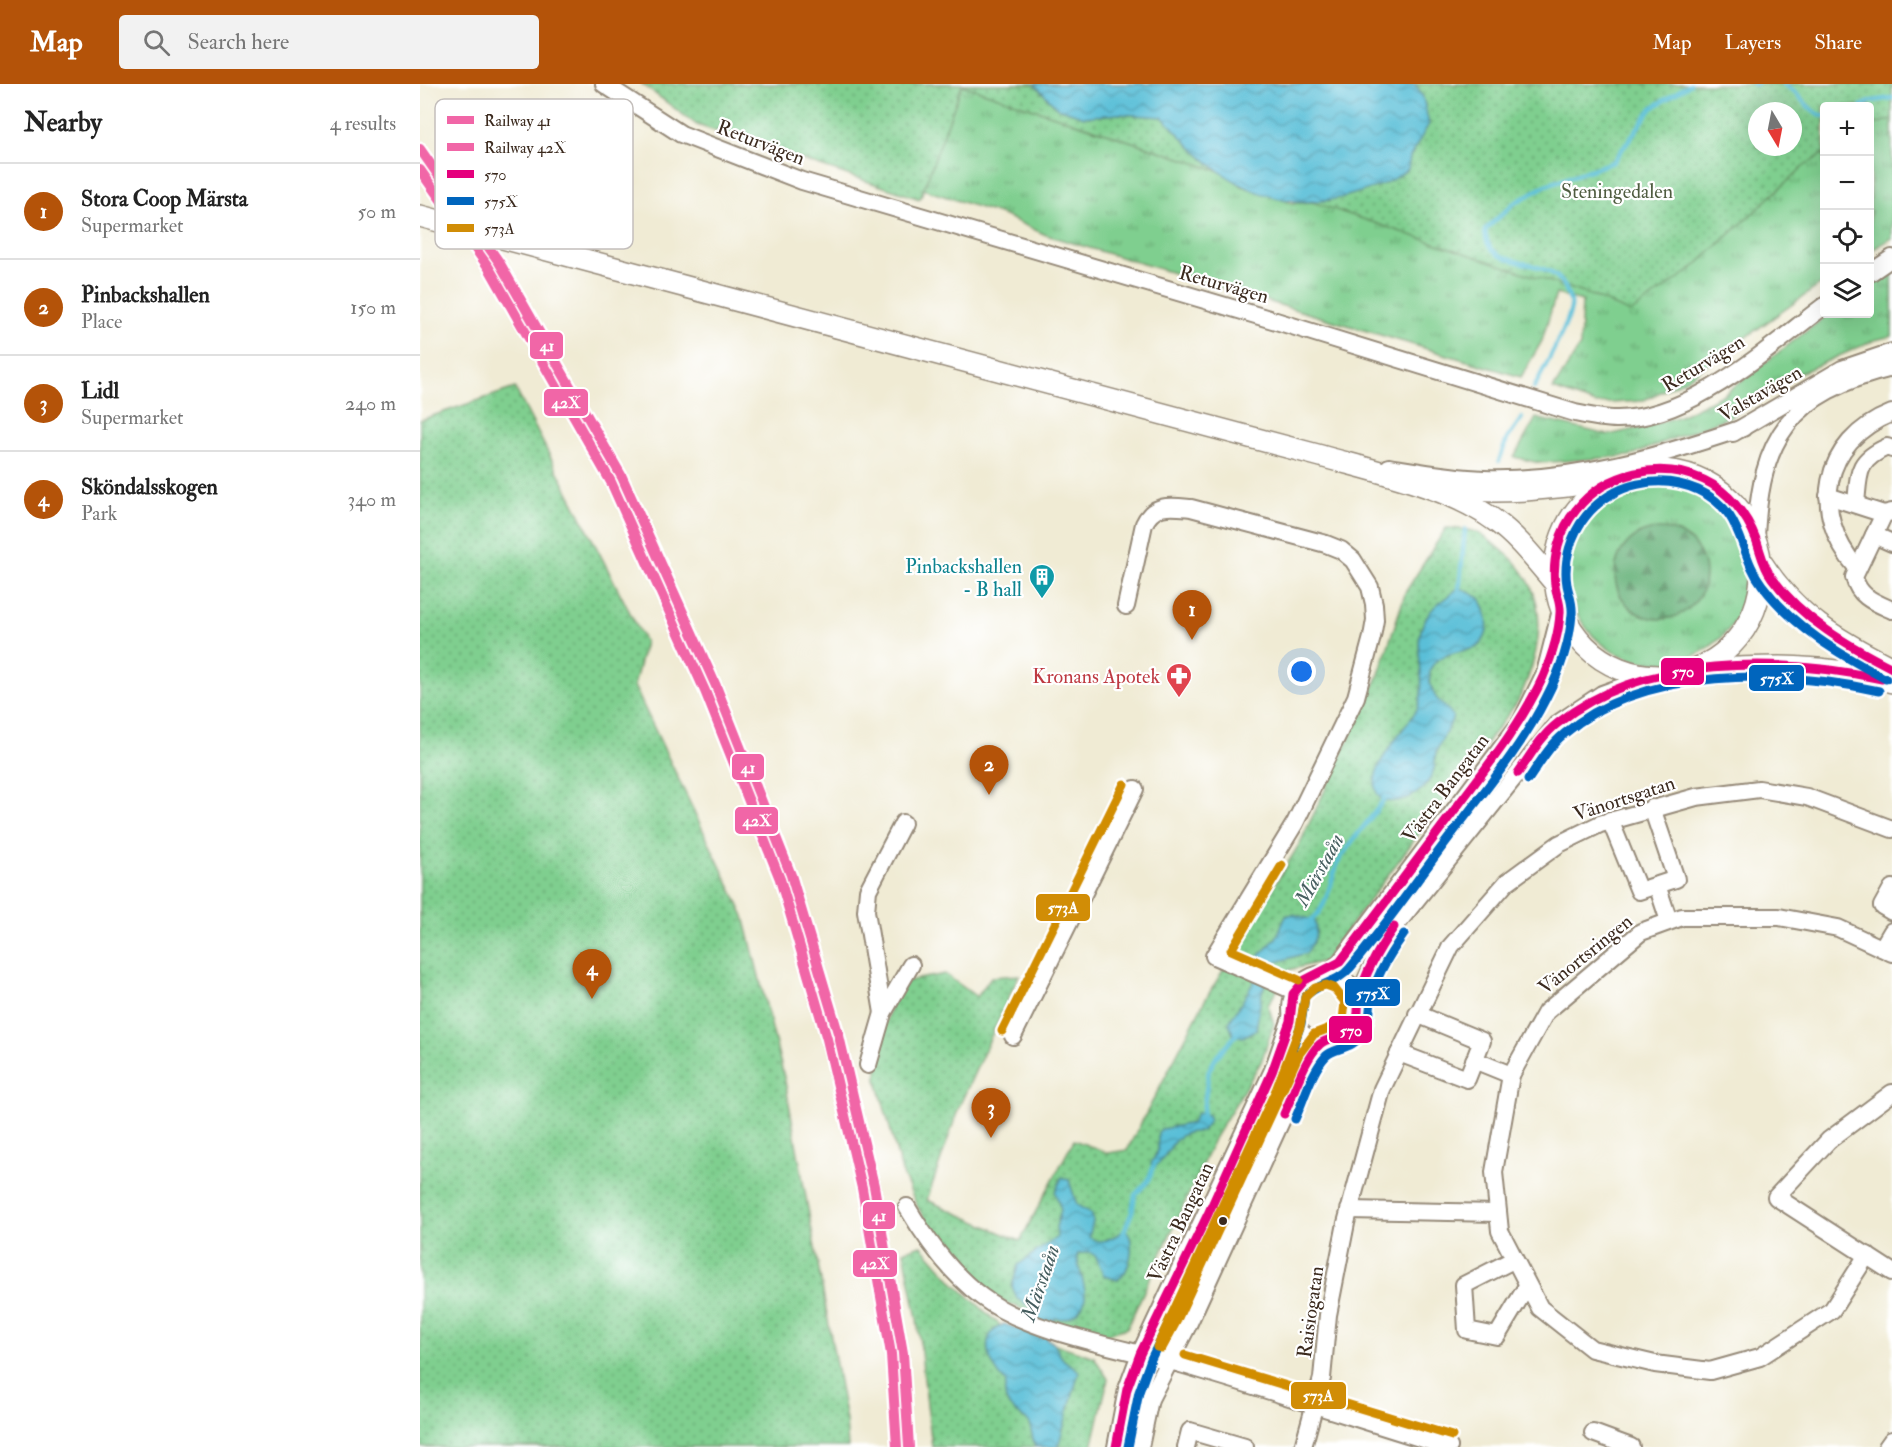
<!DOCTYPE html>
<html lang="en">
<head>
<meta charset="utf-8">
<style>
  body { margin:0; font-family:"IM FELL Double Pica",serif; background:#f2f2f2; color:#222 }
  .controls { position:absolute; right:18px; top:18px; display:grid; overflow:hidden; border-radius:6px; box-shadow:0 6px 24px #0002 }
  .controls button { width:54px; height:54px; display:grid; place-items:center; padding:0; border:0; border-bottom:2px solid #e0e0e0; background:#fff; color:#222; font:30px sans-serif }
  .compass { position:absolute; left:1328px; top:18px; width:54px; height:54px; border-radius:50%; background:#fff; box-shadow:0 6px 24px #0002; rotate:170deg }
  .you { position:absolute; left:882px; top:588px; width:21px; height:21px; margin:-15px; border:4px solid #fff; border-radius:50%; background:#1a73e8; box-shadow:0 0 0 9px #1a73e833 }
  .badge { display:grid; place-items:center; width:39px; height:39px; border-radius:50%; background:#b45309; color:#fff; font-size:20px; font-weight:700 }
  .pin { position:absolute; translate:-50% -50px; filter:drop-shadow(0 2px 3px #0008) }
  .pin::after { content:''; position:absolute; top:32px; width:21px; height:18px; background:inherit; clip-path:polygon(0 0,100% 0,50% 100%) }
  .list { margin:0; padding:0; list-style:none }
  h2 { display:flex; justify-content:space-between; align-items:center; height:78px; margin:0; padding:0 24px; font-size:26px }
  h2 small { font-size:20px; font-weight:400; color:#767676 }
  .list li { display:grid; grid-template-columns:39px 1fr auto; gap:18px; align-items:center; box-sizing:border-box; height:96px; padding:0 24px; border-top:2px solid #e0e0e0 }
  .list b { display:block; font-size:22px; white-space:nowrap }
  .list p { margin:0; font-size:20px; white-space:nowrap; color:#767676 }
  .list em { font-size:20px; font-style:normal; color:#767676 }
  .icon { flex:none; width:33px; height:33px; fill:none; stroke:currentColor; stroke-width:2; stroke-linecap:round; stroke-linejoin:round }
  .map { position:relative; flex:none; width:1472px; height:1363px; overflow:hidden }
  header { display:flex; align-items:center; gap:36px; box-sizing:border-box; height:84px; padding:0 30px; background:#b45309; color:#fff }
  header strong { font-size:28px }
  nav { display:flex; gap:33px; margin-inline-start:auto; font-size:21px }
  .search { width:420px; height:54px; background:#f2f2f2; display:flex; align-items:center; gap:15px; box-sizing:border-box; padding:0 21px; border-radius:6px; color:#767676; font-size:22px }
  main { display:flex }
  aside { flex:1; background:#fff }
  .map>svg:first-child { display:block }
</style>
</head>
<body>
<header>
<strong>Map</strong>
<div class="search"><svg class="icon" aria-label="search" viewBox="0 0 24 24"><circle cx="10" cy="10" r="6"/><path d="M15 15l6 6"/></svg>Search here</div>
<nav><a>Map</a><a>Layers</a><a>Share</a></nav>
</header>
<main>
<aside>
<h2>Nearby<small>4 results</small></h2>
<ul class="list">
<li><span class="badge">1</span><div><b>Stora Coop Märsta</b><p>Supermarket</p></div><em>50 m</em></li>
<li><span class="badge">2</span><div><b>Pinbackshallen</b><p>Place</p></div><em>150 m</em></li>
<li><span class="badge">3</span><div><b>Lidl</b><p>Supermarket</p></div><em>240 m</em></li>
<li><span class="badge">4</span><div><b>Sköndalsskogen</b><p>Park</p></div><em>340 m</em></li>
</ul>
</aside>
<div class="map">
<svg width="1472" height="1363" viewBox="0 0 1472 1363">
  <defs>
    <pattern id="grass-tufts" width="24" height="20" patternUnits="userSpaceOnUse" patternTransform="scale(1.5)"><rect width="24" height="20" fill="#7fcf8f"/><path d="M3 7l-1-3M5 7V3M7 7l1-3M15 17l-1-3M17 17v-4M19 17l1-3" fill="none" stroke="#69a874"/></pattern>
    <pattern id="forest-firs" width="22" height="20" patternUnits="userSpaceOnUse" patternTransform="scale(1.5)"><rect width="22" height="20" fill="#67b27a"/><path d="M5 1l3.5 6h-7zM16 11l3.5 6h-7z" fill="#569163"/></pattern>
    <pattern id="park-dots" width="8" height="8" patternUnits="userSpaceOnUse" patternTransform="scale(1.5)"><rect width="8" height="8" fill="#7fcf8f"/><path d="M2 2h.1M6 6h.1" fill="none" stroke="#69a874" stroke-width="1.8" stroke-linecap="round"/></pattern>
    <pattern id="water-waves" width="16" height="10" patternUnits="userSpaceOnUse" patternTransform="scale(1.5)"><rect width="16" height="10" fill="#5abfd8"/><path d="M0 5q4-4 8 0t8 0" fill="none" stroke="#4c9baf"/></pattern>
  </defs>
  <rect width="100%" height="100%" fill="#fff"/>
  <filter id="ink" filterUnits="userSpaceOnUse"><feTurbulence type="fractalNoise" baseFrequency=".0167" numOctaves="2"/><feDisplacementMap in="SourceGraphic" scale="12" xChannelSelector="R" yChannelSelector="G"/><feConvolveMatrix kernelMatrix="1 2 1 2 8 2 1 2 1" color-interpolation-filters="sRGB"/></filter>
  <filter id="wash" filterUnits="userSpaceOnUse"><feTurbulence type="fractalNoise" baseFrequency=".008" numOctaves="4" result="noise"/><feDisplacementMap in="SourceGraphic" scale="24" xChannelSelector="R" yChannelSelector="G"/><feGaussianBlur stdDeviation="1.35" result="paint"/><feColorMatrix in="noise" values="0 0 0 0 0 0 0 0 0 0 0 0 0 0 0 0 0 1.4 0 .05"/><feComposite in="paint" operator="in"/></filter>
  <g filter="url(#wash)">
    <rect width="100%" height="100%" fill="#f0ebd4"/>
    <g fill="url(#grass-tufts)" stroke="#5d7c56" stroke-width="1.5" fill-rule="evenodd">
      <path d="M235,0H614L742,33L822,102L872,119L911,117L1307,0H1472V154L1450,167V22H1404V198L1265,296L1222,317L1176,320L1133,305L1160,262L1162,217L1136,210L1122,257L1101,293L626,151L585,132L276,31ZM1337,27H1373V63H1337Z"/>
      <polygon points="1472,184 1472,252 1455,256 1376,291 1311,332 1209,372 1119,379 1094,373 1116,334 1188,351 1225,343 1260,332 1304,310 1409,230 1450,230 1450,200"/>
      <circle cx="1238" cy="488" r="91"/>
    </g>
    <circle fill="url(#forest-firs)" stroke="#516e4c" stroke-width="1.5" cx="1240" cy="490" r="45"/>
    <g fill="url(#park-dots)" stroke="#5d7c56" stroke-width="1.5" fill-rule="evenodd">
      <path d="M222,0H1472V35L1450,42V22H1404V69L1383,83L1272,185L1210,229L1173,212L542,1L500,115L277,41ZM1337,27H1373V63H1337Z"/>
      <polygon points="95,304 225,558 214,602 324,832 365,997 426,1336 428,1363 0,1363 0,336"/>
      <path d="M1026,444C1059,446 1057,446 1083,467C1133,507 1123,565 1098,617L904,877L869,886L848,921L854,940L841,978L795,1053L707,1244L683,1251L641,1241L571,1212L523,1166L497,1122L482,1088L457,997V967L471,920L488,897L525,890L557,913L571,893L599,891L539,1023L507,1116L600,1157L654,1056L688,1069L707,1066L785,916L880,759L958,593L986,507Z"/>
      <polygon points="501,1161 534,1199 581,1242 674,1273 688,1295 672,1363 512,1363 497,1235 484,1167"/>
    </g>
    <g fill="url(#water-waves)" stroke="#4a747b" stroke-width="1.5">
      <path d="M614,0H995L1003,13L1009,40L990,73L988,85C971,99 954,104 934,110C873,130 819,109 774,66C763,55 753,43 742,33L699,30L664,33L638,24Z"/>
      <path d="M1039,503L1060,514C1069,532 1073,551 1056,564C1031,569 997,573 1014,610C1018,619 1028,623 1033,632C1030,645 1022,654 1017,666C1014,672 1016,679 1014,685C1008,707 986,720 963,717C935,692 987,645 997,625C1010,595 989,563 1006,534C1014,519 1028,514 1039,503Z"/>
      <path d="M873,830L894,836C899,849 894,859 886,869L854,879L842,908L836,946L823,953L813,951L809,939C817,923 845,889 839,872L856,854L866,832Z"/>
      <path d="M777,1029L788,1031L790,1036L782,1047C777,1049 772,1047 767,1049C751,1054 748,1072 736,1082L731,1080L738,1066V1048L742,1045L772,1039Z"/>
      <path d="M642,1093L649,1096L657,1121L672,1130L673,1138L669,1153C683,1163 693,1152 706,1146C716,1158 711,1188 697,1196L684,1192L676,1173L670,1168L658,1170C655,1189 679,1215 653,1231C647,1235 642,1236 635,1234L627,1255C638,1260 636,1267 643,1275C648,1281 655,1281 659,1288L638,1363H615L609,1338C594,1327 580,1320 586,1299C570,1281 555,1253 584,1240L612,1249L620,1229L597,1215L592,1202L598,1181L637,1153L636,1143L641,1126L635,1108Z"/>
    </g>
    <g fill="none" stroke-linecap="round" stroke-linejoin="round">
      <g stroke="#5abfd8" stroke-width="4.5">
        <polyline points="1333,0 1337,0"/>
        <path d="M1363,0C1381,9 1387,28 1404,32"/>
        <polyline points="1441,22 1452,17 1472,14"/>
        <path d="M1114,304C1123,286 1148,242 1151,224C1152,220 1149,215 1148,211C1136,165 1066,193 1065,146L1093,120L1126,101L1193,78L1232,24L1270,0"/>
        <polyline points="1079,377 1087,355 1102,334"/>
        <polyline points="1039,507 1045,445"/>
        <path d="M888,838C908,828 910,794 919,777C932,754 952,735 966,712"/>
        <polyline points="782,1034 789,986 797,972 818,949"/>
        <polyline points="703,1150 712,1128 715,1111 728,1097 735,1078"/>
      </g>
    </g>
  </g>
  <g filter="url(#ink)">
    <g fill="none" stroke-linecap="round" stroke-linejoin="round">
      <defs>
        <g id="minor">
          <path d="M184,0L261,50L382,97L856,237L1155,329C1169,332 1183,335 1196,335C1270,336 1348,264 1404,222"/>
          <polyline points="1450,189 1472,174"/>
          <polyline points="1313,349 1422,285 1472,268"/>
          <path d="M969,383C1000,388 1032,394 1064,395C1153,398 1240,372 1323,344"/>
          <polyline points="1408,412 1464,430"/>
          <path d="M1436,420C1439,389 1436,377 1467,363L1472,365"/>
          <path d="M1472,428L1464,430L1434,493C1439,513 1454,518 1472,526"/>
          <polyline points="1454,451 1472,459"/>
          <path d="M1336,454C1340,353 1371,308 1472,284"/>
          <path d="M1437,484C1390,430 1401,357 1472,329"/>
          <path d="M706,522L724,440C734,419 750,422 771,424L906,460L921,466L933,476L950,503L954,520L955,536L952,553L936,613L875,739L794,872L874,907"/>
          <polyline points="1190,736 1219,807 1256,795 1232,724"/>
          <polyline points="1237,801 1249,837"/>
          <polyline points="1472,804 1462,822 1472,828"/>
          <polyline points="1462,864 1472,847"/>
          <polyline points="908,889 920,878 1101,638 1125,589 1141,526"/>
          <circle cx="905" cy="924" r="34"/>
          <polyline points="938,914 964,856 1137,640 1182,610 1232,592"/>
          <polyline points="463,929 446,827 448,806 483,739"/>
          <polyline points="593,952 715,705"/>
          <polyline points="979,969 1047,995 1062,957 997,930"/>
          <polyline points="1054,976 1091,991"/>
          <polyline points="448,981 463,929 491,881"/>
          <polyline points="1472,1009 1409,1056 1356,1113 1472,1188"/>
          <path d="M487,1123C507,1157 530,1189 562,1213C611,1250 705,1264 764,1281C853,1307 941,1336 1029,1363"/>
          <polyline points="929,1126 1078,1129"/>
          <polyline points="1447,1171 1412,1226 1340,1273 1290,1287 1235,1280 1172,1265 1120,1224 1080,1147 1074,1088 1091,991 1126,928 1221,848 1262,833 1359,833 1418,844 1472,869"/>
          <polyline points="1093,1176 1044,1201 1047,1246 1077,1252 1107,1202"/>
          <polyline points="1173,1349 1211,1363"/>
          <polyline points="696,1363 707,1305 720,1270 853,986 871,934"/>
          <polyline points="720,1363 730,1315 767,1243 889,976 901,959"/>
          <polyline points="766,1363 770,1347 825,1363"/>
          <polyline points="883,1363 902,1294 908,1231 926,1139 962,1005 1031,862 1087,798 1139,760 1180,740 1276,713 1339,705 1387,713 1472,745"/>
          <polyline points="1467,1363 1472,1356"/>
        </g>
        <g id="major">
          <path d="M0,132L901,372C954,387 1030,403 1074,436C1098,453 1116,477 1135,499"/>
          <circle cx="1238" cy="489" r="103"/>
          <path d="M1022,403C1076,412 1133,404 1188,397"/>
          <path d="M1341,478C1376,532 1415,555 1472,584"/>
          <path d="M1279,586C1349,582 1404,579 1472,598"/>
        </g>
      </defs>
      <use href="#minor" stroke="#968a79" stroke-width="20"/>
      <use href="#major" stroke="#968a79" stroke-width="24"/>
      <use href="#minor" stroke="#fff" stroke-width="16"/>
      <use href="#major" stroke="#fff" stroke-width="21"/>
      <defs>
        <g id="bus-1">
          <path d="M1098,689C1110,672 1121,652 1138,639C1223,570 1361,573 1462,595"/>
          <path d="M864,1030C873,1011 885,973 900,960C911,951 925,957 935,940C940,931 937,923 939,913C945,889 960,863 974,843"/>
          <path d="M696,1363L707,1305L720,1270L788,1130L852,988L870,937L873,910L885,896L920,878C962,823 1004,767 1045,712C1074,674 1103,636 1123,593C1131,574 1139,550 1140,529C1141,519 1136,511 1135,501C1132,476 1139,446 1156,426C1186,388 1240,376 1284,396C1308,407 1327,431 1336,455C1341,469 1343,482 1352,494C1383,536 1427,561 1472,584"/>
        </g>
        <g id="bus-2">
          <path d="M1108,696C1119,680 1129,662 1144,650C1224,581 1363,586 1459,607"/>
          <path d="M875,1035C884,1016 891,988 906,972C915,963 933,966 944,948C951,937 949,928 951,917C954,894 971,868 984,850"/>
          <path d="M708,1363L719,1308L731,1275L799,1135L863,993L881,940L885,913C897,899 918,899 930,884C964,844 994,800 1025,759C1060,712 1100,666 1126,614C1139,589 1150,558 1152,530C1153,519 1149,511 1147,501C1143,477 1151,450 1166,432C1193,399 1239,389 1278,406C1326,428 1317,468 1342,501C1374,544 1419,570 1466,595"/>
        </g>
        <g id="bus-3">
          <polyline points="862,781 811,866 879,896"/>
          <polygon points="906,901 914,904 925,918 923,936 915,942 894,950 879,970 756,1238 742,1264 737,1263 856,1006 880,943 885,913 895,904"/>
          <polyline points="582,947 704,700"/>
          <polyline points="765,1271 1032,1352"/>
        </g>
      </defs>
      <use href="#bus-1" stroke="#fff" stroke-width="14"/>
      <use href="#bus-2" stroke="#fff" stroke-width="14"/>
      <use href="#bus-3" stroke="#fff" stroke-width="14"/>
      <use href="#bus-1" stroke="#e5007d" stroke-width="9"/>
      <use href="#bus-2" stroke="#0065bd" stroke-width="9"/>
      <use href="#bus-3" stroke="#d18d06" stroke-width="9"/>
      <defs>
        <polyline id="rail-1" points="0,65 79,178 202,393 296,602 371,791 419,952 454,1102 483,1269 489,1363"/>
        <polyline id="rail-2" points="0,86 69,184 191,398 285,607 360,795 407,955 442,1104 471,1270 477,1363"/>
      </defs>
      <use href="#rail-1" stroke="#fff" stroke-width="15"/>
      <use href="#rail-2" stroke="#fff" stroke-width="15"/>
      <use href="#rail-1" stroke="#f166a7" stroke-width="10"/>
      <use href="#rail-2" stroke="#f166a7" stroke-width="10"/>
    </g>
  </g>
  <defs>
    <symbol id="building-pin" viewBox="-11 -11 22 30"><path d="M0 17L-7.5 6A9.5 9.5 0 1 1 7.5 6Z" fill="#0f9aa8" stroke="#fff"/><path d="M-4-6H4V6H1V3H-1V6H-4ZM-2.5-4.3h1.7v1.8h-1.7ZM.8-4.3h1.7v1.8H.8ZM-2.5-1h1.7V.8h-1.7ZM.8-1h1.7V.8H.8Z" fill="#fff"/></symbol>
    <symbol id="pharmacy-pin" viewBox="-11 -11 22 30"><path d="M0 17L-7.5 6A9.5 9.5 0 1 1 7.5 6Z" fill="#e0444e" stroke="#fff"/><path d="M-2-6h4v4h4v4h-4v4h-4v-4h-4v-4h4Z" fill="#fff"/></symbol>
  </defs>
  <g fill-rule="evenodd">
    <use href="#building-pin" x="607" y="478" width="30" height="40"/>
    <use href="#pharmacy-pin" x="744" y="577" width="30" height="40"/>
  </g>
  <circle fill="#3b2a1e" stroke="#fff" stroke-width="2" cx="803" cy="1137" r="5"/>
  <g text-anchor="middle" stroke-width="4.5" stroke-linejoin="round" paint-order="stroke">
    <g font-size="20" fill="#3b2a1e" stroke="#fff">
      <text transform="translate(341 58) rotate(21)" y="7">Returvägen</text>
      <text transform="translate(804 200) rotate(16)" y="7">Returvägen</text>
      <text transform="translate(1283 279) rotate(-31)" y="7">Returvägen</text>
      <text transform="translate(1340 309) rotate(-30)" y="7">Valstavägen</text>
      <text transform="translate(1025 704) rotate(-53)" y="7">Västra Bangatan</text>
      <text transform="translate(1204 714) rotate(-18)" y="7">Vänortsgatan</text>
      <text transform="translate(1165 870) rotate(-39)" y="7">Vänortsringen</text>
      <text transform="translate(760 1138) rotate(-65)" y="7">Västra Bangatan</text>
      <text transform="translate(890 1228) rotate(-82)" y="7">Raisiogatan</text>
    </g>
    <g font-size="20" fill="#4f5c40" stroke="#fff">
      <text x="1197" y="114">Steningedalen</text>
    </g>
    <g font-size="20" fill="#0d838f" stroke="#fff" text-anchor="end">
      <text x="602" y="489">Pinbackshallen<tspan x="602" dy="23">- B hall</tspan></text>
    </g>
    <g font-size="20" fill="#be3a42" stroke="#fff" text-anchor="end">
      <text x="740" y="599">Kronans Apotek</text>
    </g>
    <g font-size="21" font-style="italic" fill="#465e5f" stroke="#fff">
      <text transform="translate(899 786) rotate(-61)" y="7">Märstaån</text>
      <text transform="translate(620 1199) rotate(-71)" y="7">Märstaån</text>
    </g>
  </g>
  <rect x="15" y="15" width="198" height="150" rx="9" fill="#fff" stroke="#c4bfbc" stroke-width="1.5"/>
  <rect x="27" y="32" width="27" height="8" fill="#f166a7"/>
  <rect x="27" y="59" width="27" height="8" fill="#f166a7"/>
  <rect x="27" y="86" width="27" height="8" fill="#e5007d"/>
  <rect x="27" y="113" width="27" height="8" fill="#0065bd"/>
  <rect x="27" y="140" width="27" height="8" fill="#d18d06"/>
  <g font-size="16" fill="#3b2a1e">
    <text x="64" y="42">Railway 41</text>
    <text x="64" y="69">Railway 42X</text>
    <text x="64" y="96">570</text>
    <text x="64" y="123">575X</text>
    <text x="64" y="150">573A</text>
  </g>
  <g stroke="#fff" stroke-width="2">
    <rect x="109" y="247" width="35" height="29" rx="6" fill="#f166a7"/>
    <rect x="123" y="304" width="46" height="29" rx="6" fill="#f166a7"/>
    <rect x="1240" y="573" width="45" height="29" rx="6" fill="#e5007d"/>
    <rect x="1328" y="580" width="57" height="28" rx="6" fill="#0065bd"/>
    <rect x="311" y="669" width="34" height="28" rx="6" fill="#f166a7"/>
    <rect x="314" y="722" width="45" height="29" rx="6" fill="#f166a7"/>
    <rect x="615" y="809" width="56" height="29" rx="6" fill="#d18d06"/>
    <rect x="924" y="894" width="57" height="29" rx="6" fill="#0065bd"/>
    <rect x="908" y="931" width="45" height="29" rx="6" fill="#e5007d"/>
    <rect x="442" y="1117" width="34" height="29" rx="6" fill="#f166a7"/>
    <rect x="432" y="1165" width="46" height="29" rx="6" fill="#f166a7"/>
    <rect x="870" y="1297" width="57" height="29" rx="6" fill="#d18d06"/>
  </g>
  <g font-size="16" text-anchor="middle" font-weight="bold" fill="#fff">
    <text x="127" y="267">41</text>
    <text x="146" y="324">42X</text>
    <text x="1263" y="593">570</text>
    <text x="1357" y="600">575X</text>
    <text x="328" y="689">41</text>
    <text x="337" y="742">42X</text>
    <text x="643" y="829">573A</text>
    <text x="953" y="915">575X</text>
    <text x="931" y="952">570</text>
    <text x="459" y="1137">41</text>
    <text x="455" y="1185">42X</text>
    <text x="898" y="1317">573A</text>
  </g>
</svg>
<div class="controls">
<button>+</button>
<button>−</button>
<button><svg class="icon" aria-label="locate" viewBox="0 0 24 24"><circle cx="12" cy="12" r="6"/><path d="M12 2v4M12 18v4M2 12h4M18 12h4"/></svg></button>
<button><svg class="icon" aria-label="layers" viewBox="0 0 24 24"><path d="M12 4l9 5-9 5-9-5zM3 14l9 5 9-5"/></svg></button>
</div>
<svg class="compass" viewBox="-18 -18 36 36"><path d="M0-13l5 13h-10z" fill="#e53935"/><path d="M0 13l5-13h-10z" fill="#767676"/></svg>
<div class="you"></div>
<div class="pin badge" style="left:772px;top:556px">1</div>
<div class="pin badge" style="left:569px;top:711px">2</div>
<div class="pin badge" style="left:571px;top:1054px">3</div>
<div class="pin badge" style="left:172px;top:915px">4</div>
</div>
</main>
</body>
</html>
